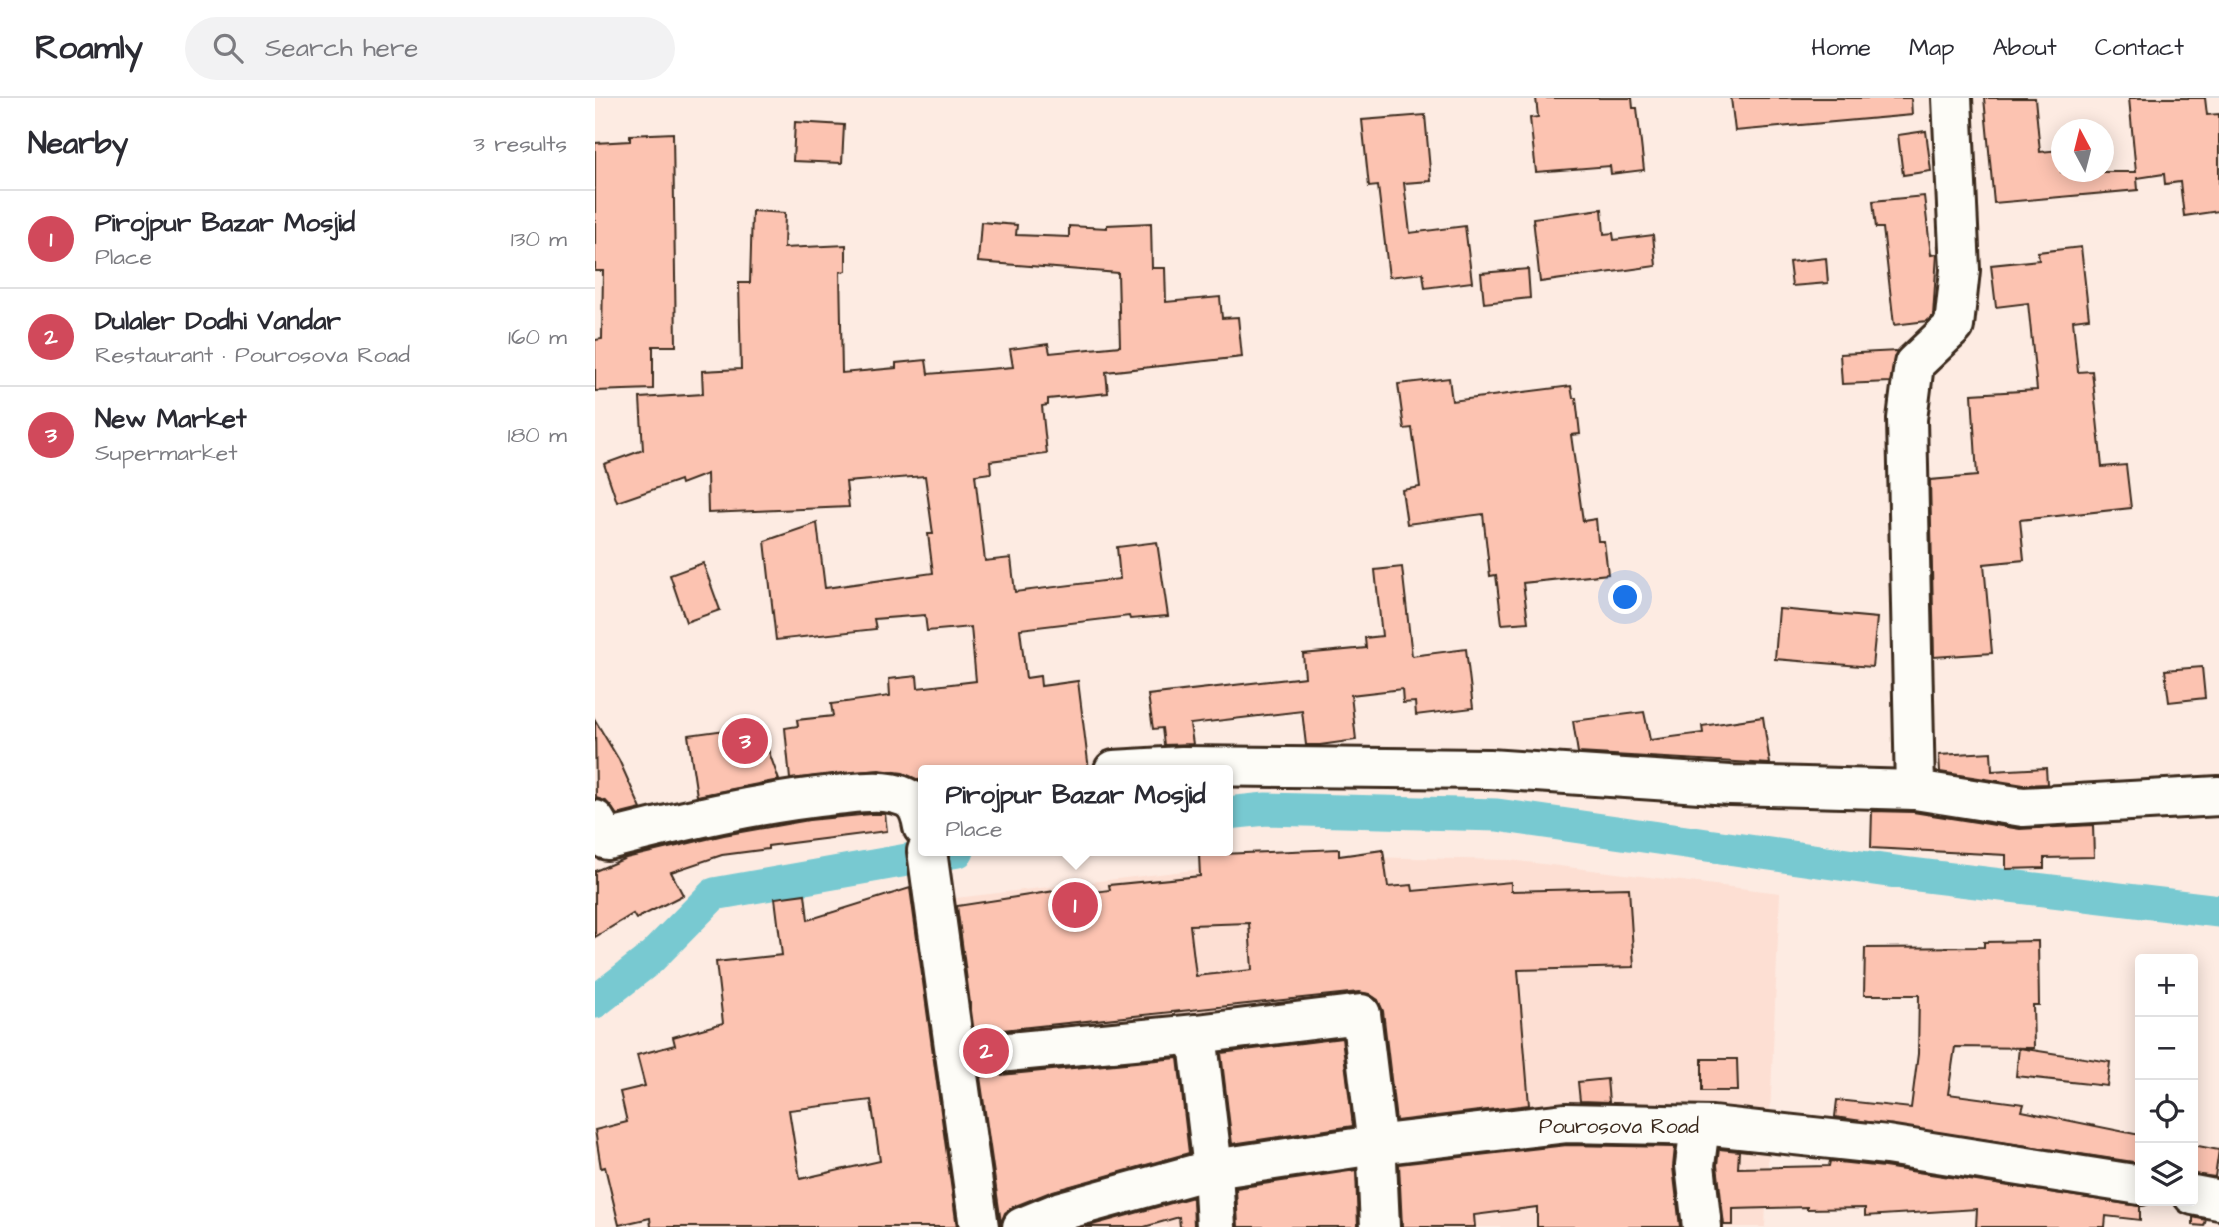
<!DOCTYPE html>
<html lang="en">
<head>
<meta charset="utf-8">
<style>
  body { margin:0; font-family:"Architects Daughter",sans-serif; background:#f2f2f3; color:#2b2b33 }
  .controls { position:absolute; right:21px; bottom:21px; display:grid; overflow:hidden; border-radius:7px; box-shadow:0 4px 18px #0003 }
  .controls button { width:63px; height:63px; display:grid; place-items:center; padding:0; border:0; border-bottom:2px solid #e1e1e2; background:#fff; color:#2b2b33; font:35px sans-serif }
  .compass { position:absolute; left:1456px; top:21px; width:63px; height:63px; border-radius:50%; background:#fff; box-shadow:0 4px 18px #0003; rotate:353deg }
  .you { position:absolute; left:1031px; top:500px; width:24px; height:24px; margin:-18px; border:5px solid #fff; border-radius:50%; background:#1a73e8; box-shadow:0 0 0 10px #1a73e833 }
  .badge { display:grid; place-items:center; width:46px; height:46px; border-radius:50%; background:#d1495b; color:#fff; font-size:23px; font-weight:700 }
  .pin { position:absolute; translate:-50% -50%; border:4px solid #fff; box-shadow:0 2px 7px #0006 }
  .popup { position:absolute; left:323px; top:667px; width:315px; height:91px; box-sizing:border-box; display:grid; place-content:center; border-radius:7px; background:#fff; filter:drop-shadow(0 2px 5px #0005); font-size:23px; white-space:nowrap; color:#7c7c81 }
  .popup b { font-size:26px; color:#2b2b33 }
  .popup::after { content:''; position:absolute; left:50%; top:100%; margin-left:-14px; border:14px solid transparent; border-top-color:#fff }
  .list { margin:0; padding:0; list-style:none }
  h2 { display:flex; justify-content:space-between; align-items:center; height:91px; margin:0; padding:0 28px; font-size:30px }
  h2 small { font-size:23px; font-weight:400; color:#7c7c81 }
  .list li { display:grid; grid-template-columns:46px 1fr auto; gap:21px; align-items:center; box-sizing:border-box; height:98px; padding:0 28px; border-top:2px solid #e1e1e2 }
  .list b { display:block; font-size:26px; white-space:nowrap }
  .list p { margin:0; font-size:23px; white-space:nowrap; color:#7c7c81 }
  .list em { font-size:23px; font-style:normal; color:#7c7c81 }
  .icon { flex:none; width:38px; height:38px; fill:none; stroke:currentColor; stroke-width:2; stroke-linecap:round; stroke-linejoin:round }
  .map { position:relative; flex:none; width:1624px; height:1129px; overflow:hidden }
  header { display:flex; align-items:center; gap:42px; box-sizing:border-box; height:98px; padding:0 35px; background:#fff; border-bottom:2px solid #e1e1e2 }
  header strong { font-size:33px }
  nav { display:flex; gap:38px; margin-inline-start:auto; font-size:24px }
  .search { width:490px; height:63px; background:#f2f2f3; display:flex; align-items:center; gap:18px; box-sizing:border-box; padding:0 24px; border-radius:38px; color:#7c7c81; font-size:26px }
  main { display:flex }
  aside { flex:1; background:#fff }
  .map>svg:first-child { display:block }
</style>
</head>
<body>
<header>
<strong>Roamly</strong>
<div class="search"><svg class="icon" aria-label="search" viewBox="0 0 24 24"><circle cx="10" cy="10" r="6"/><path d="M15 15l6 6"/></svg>Search here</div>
<nav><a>Home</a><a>Map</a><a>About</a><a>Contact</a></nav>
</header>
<main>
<aside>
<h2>Nearby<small>3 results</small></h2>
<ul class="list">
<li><span class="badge">1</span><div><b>Pirojpur Bazar Mosjid</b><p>Place</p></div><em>130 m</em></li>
<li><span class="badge">2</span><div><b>Dulaler Dodhi Vandar</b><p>Restaurant · Pourosova Road</p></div><em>160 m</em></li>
<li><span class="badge">3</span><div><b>New Market</b><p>Supermarket</p></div><em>180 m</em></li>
</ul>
</aside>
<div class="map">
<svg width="1624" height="1129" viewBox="0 0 1624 1129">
  <rect width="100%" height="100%" fill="#fdebe2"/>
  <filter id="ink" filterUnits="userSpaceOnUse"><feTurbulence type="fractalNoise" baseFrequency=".0143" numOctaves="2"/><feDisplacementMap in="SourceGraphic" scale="14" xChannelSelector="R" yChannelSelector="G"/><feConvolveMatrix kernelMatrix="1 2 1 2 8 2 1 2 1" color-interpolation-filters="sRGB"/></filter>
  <g filter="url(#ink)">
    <polygon fill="#fddfd3" points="717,758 915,762 1185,795 1170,1129 395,1129 352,801"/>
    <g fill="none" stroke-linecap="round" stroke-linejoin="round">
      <g stroke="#78c9d1" stroke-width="33">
        <polyline points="632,715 671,711 902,717 1315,776 1624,813"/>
        <polyline points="0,904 55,861 119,796 363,753"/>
      </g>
    </g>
    <g fill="#fcc3b1" stroke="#3b2a1e" stroke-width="2" fill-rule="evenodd">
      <polygon points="941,0 1037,0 1038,10 1042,10 1049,72 1016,76 1015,68 941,74 935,20 943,19"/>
      <polygon points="1136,0 1316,0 1317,17 1140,33"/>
      <polygon points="1389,0 1440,0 1445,54 1466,52 1466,74 1541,74 1534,0 1610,0 1612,17 1624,16 1624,113 1589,118 1585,84 1570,86 1569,76 1542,80 1543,92 1399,105"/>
      <polygon points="830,17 836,83 809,85 815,135 870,128 877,184 830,190 828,175 794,179 783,88 774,89 767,22"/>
      <polygon points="200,24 249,27 247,65 198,63"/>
      <polygon points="1331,33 1336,73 1308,77 1303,37"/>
      <polygon points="78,35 81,248 58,248 58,291 0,293 0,242 7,241 8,173 0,173 0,45 35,43 35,37"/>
      <polygon points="1329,98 1336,157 1342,156 1338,218 1332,223 1299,227 1288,130 1281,130 1278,103"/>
      <polygon points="1007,111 1009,136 1018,135 1019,142 1058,137 1061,168 945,184 938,120"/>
      <polygon points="157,113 190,115 189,150 251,147 251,173 245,174 247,275 301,270 301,265 331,262 333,276 418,269 415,251 453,246 455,255 525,248 523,175 383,164 386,124 422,127 421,137 474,139 474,128 512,130 512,127 556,125 557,170 570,170 571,204 625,199 627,220 643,219 647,259 511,274 513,295 453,301 453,307 447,308 452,356 395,363 396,375 380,377 390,463 416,460 420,494 525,481 522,449 562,444 573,518 535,521 534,518 425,531 431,580 445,578 446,588 483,583 494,672 328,672 328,684 308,675 284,672 195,681 190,630 203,628 202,622 238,618 236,606 295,598 294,581 322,578 323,590 381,583 376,529 332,533 330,517 279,521 281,531 181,542 170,443 222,425 230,490 338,475 333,436 338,436 330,378 251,384 254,409 113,415 112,376 86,386 85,382 22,404 9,366 48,352 45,300 108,296 107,273 146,271 144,185 155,185"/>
      <polygon points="1486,149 1494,220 1478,222 1483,274 1497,273 1507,369 1531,367 1536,410 1425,422 1429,462 1389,466 1397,555 1339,559 1335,382 1382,378 1377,296 1442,292 1433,205 1401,209 1396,167 1444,162 1443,154"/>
      <polygon points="1231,160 1233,185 1197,188 1194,164"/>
      <polygon points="933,171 935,200 889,205 886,175"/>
      <polygon points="1302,253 1295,284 1247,286 1245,256"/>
      <polygon points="854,280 857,303 976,288 978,300 981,300 985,336 976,337 988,423 1001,421 1003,443 1009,443 1013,476 928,485 933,524 907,526 901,477 895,478 888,416 812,426 807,392 825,389 817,330 809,331 803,286"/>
      <polygon points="108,465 125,512 91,524 75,477"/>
      <polygon points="807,469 817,558 871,551 878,610 821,617 820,604 808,605 807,591 756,597 761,642 725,647 711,647 707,613 595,626 598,646 569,647 567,630 558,631 553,597 710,579 708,556 771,550 770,540 787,538 780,472"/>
      <polygon points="1184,511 1282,520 1277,569 1180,561"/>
      <polygon points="1607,569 1610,600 1574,604 1570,572"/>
      <polygon points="1049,614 1055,642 1108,635 1107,628 1168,619 1175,666 983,655 978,623"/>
      <polygon points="0,622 24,662 46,711 22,717 11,703 1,700"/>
      <polygon points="130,632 131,636 166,632 184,682 102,698 93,637"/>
      <polygon points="1396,654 1397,673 1451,670 1452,686 1429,687 1345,674 1344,657"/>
      <polygon points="1277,713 1318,714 1425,731 1498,727 1499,759 1449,760 1449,770 1411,771 1411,757 1276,750"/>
      <polygon points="276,716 290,716 292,733 173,748 173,751 127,757 76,774 88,797 41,821 38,816 0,839 0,773 31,760 129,737 214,722"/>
      <path d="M744,751V758L788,752L793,789L817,787L818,793L916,784V793L1034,790L1039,869L923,872L934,1007L801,1023L788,913L783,902L774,896L764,894L379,935L362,808L460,793L461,799L515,792L514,787L605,778L604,757ZM654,825L657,872L601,878L595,827Z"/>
      <path d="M315,790L362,1129H56L55,1120L24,1127L10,1069L6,1070L0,1032L32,1024L25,994L50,988L42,957L80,947L78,939L128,925L121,864L187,857L180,800L210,796L213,822ZM276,1002L285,1063L205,1081L194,1012Z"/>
      <polygon points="1443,843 1444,907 1438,907 1439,950 1360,949 1353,996 1429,1006 1427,1013 1545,1037 1545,1065 1240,1019 1242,1002 1316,1010 1323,956 1324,897 1269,897 1270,850 1389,849 1389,844"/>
      <polygon points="747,940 758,1028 637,1046 626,955"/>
      <polygon points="1424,950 1515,964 1512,988 1421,978"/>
      <polygon points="583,960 594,1055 458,1093 418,1109 410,1115 406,1125 385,979"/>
      <polygon points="1107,961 1142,961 1143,993 1107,993"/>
      <polygon points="1012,981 1014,1004 985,1003 983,984"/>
      <polygon points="972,1047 1080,1049 1078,1069 1085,1129 942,1129 942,1109 879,1117 880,1129 807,1129 804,1066"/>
      <polygon points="1598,1047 1624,1052 1620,1079 1598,1076"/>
      <polygon points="1124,1051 1144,1053 1143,1070 1234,1068 1235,1063 1289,1069 1545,1108 1545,1122 1511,1118 1510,1129 1381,1129 1382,1111 1270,1118 1270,1110 1212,1111 1212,1109 1138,1111 1138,1127 1129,1127 1122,1067"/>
      <polygon points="761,1072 763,1129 643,1129 641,1090"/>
      <polygon points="598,1099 599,1129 585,1129 584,1119 549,1129 490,1129"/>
      <polygon points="1598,1119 1611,1122 1609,1128 1598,1127"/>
    </g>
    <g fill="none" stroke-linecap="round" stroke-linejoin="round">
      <defs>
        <g id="minor">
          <polyline points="519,672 587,668 894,671 1135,687 1320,692 1428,709 1624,698"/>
          <polyline points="1320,692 1312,321 1319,266 1359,228 1365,172 1357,0"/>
          <path d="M0,722L12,742C87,723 162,705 240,697C262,695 288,690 310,699C323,704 326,717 328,729"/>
          <polyline points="332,753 384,1129"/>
          <polyline points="602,936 766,916 781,1040 785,1129"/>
          <polyline points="361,959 602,936 618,1071 621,1129"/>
          <polyline points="1105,1028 1100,1067 1107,1129"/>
          <polyline points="1598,1097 1624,1102"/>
          <polyline points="427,1129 466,1113 618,1071 780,1047 971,1025 1117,1028 1292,1047 1545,1087"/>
        </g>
      </defs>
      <use href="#minor" stroke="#3b2a1e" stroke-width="44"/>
      <use href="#minor" stroke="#fdfcf7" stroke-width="38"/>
    </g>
  </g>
  <g text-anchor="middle" stroke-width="5" stroke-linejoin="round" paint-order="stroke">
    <g font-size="21" fill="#3b2a1e" stroke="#fdfcf7">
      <text x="1024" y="1035">Pourosova Road</text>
    </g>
  </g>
</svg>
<div class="controls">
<button>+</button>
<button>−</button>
<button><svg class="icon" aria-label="locate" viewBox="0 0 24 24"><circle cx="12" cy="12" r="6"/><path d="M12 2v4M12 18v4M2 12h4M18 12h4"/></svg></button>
<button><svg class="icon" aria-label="layers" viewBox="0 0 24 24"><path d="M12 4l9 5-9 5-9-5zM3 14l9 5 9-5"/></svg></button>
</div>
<svg class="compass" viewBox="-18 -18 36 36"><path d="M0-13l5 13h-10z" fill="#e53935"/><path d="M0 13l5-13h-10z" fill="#7c7c81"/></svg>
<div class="you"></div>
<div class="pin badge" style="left:480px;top:807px">1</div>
<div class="popup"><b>Pirojpur Bazar Mosjid</b>Place</div>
<div class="pin badge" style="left:391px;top:953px">2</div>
<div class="pin badge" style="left:150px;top:643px">3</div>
</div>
</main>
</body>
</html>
